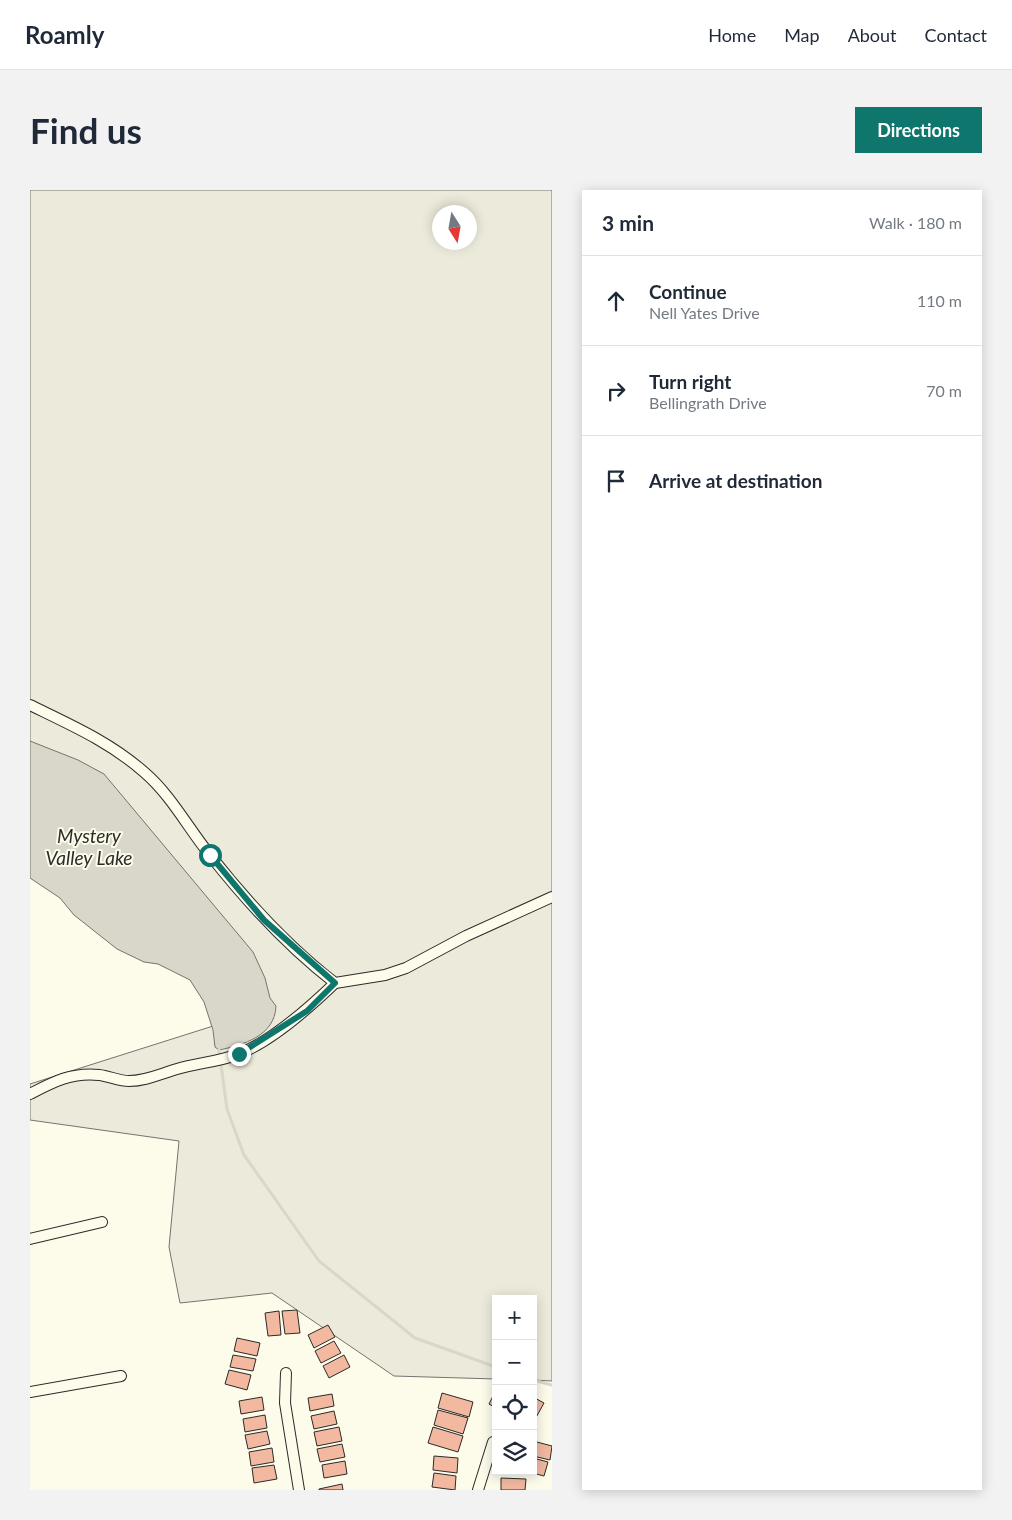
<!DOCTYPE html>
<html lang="en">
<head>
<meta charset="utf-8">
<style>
  body { margin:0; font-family:Lato,sans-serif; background:#f2f2f3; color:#1f2937 }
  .controls { position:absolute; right:15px; bottom:15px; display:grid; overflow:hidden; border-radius:0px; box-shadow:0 2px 12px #0003 }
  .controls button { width:45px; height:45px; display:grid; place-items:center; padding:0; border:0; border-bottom:1px solid #e0e1e3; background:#fff; color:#1f2937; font:25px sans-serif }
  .compass { position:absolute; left:402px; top:15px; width:45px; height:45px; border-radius:50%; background:#fff; box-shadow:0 2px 12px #0003; rotate:169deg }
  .stop { position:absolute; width:15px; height:15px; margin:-11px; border:4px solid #0f766e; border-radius:50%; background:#fff }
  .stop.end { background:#0f766e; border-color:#fff; box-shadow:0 1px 5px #0008 }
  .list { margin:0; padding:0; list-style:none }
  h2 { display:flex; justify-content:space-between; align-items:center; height:65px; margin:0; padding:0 20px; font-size:21px }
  h2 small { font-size:16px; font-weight:400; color:#747a83 }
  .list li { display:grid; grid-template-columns:32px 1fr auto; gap:15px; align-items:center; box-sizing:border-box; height:90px; padding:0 20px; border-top:1px solid #e0e1e3 }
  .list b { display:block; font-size:19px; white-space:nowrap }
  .list p { margin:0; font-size:16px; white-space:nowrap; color:#747a83 }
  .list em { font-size:16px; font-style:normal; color:#747a83 }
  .icon { flex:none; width:28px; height:28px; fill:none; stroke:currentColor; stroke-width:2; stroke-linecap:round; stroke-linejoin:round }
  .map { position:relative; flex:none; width:522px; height:1300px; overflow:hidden; border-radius:0px }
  header { display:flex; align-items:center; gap:30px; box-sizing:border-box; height:70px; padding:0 25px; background:#fff; border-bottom:1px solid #e0e1e3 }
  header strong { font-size:24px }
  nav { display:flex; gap:28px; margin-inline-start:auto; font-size:18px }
  .intro { display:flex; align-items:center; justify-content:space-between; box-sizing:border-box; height:120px; padding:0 30px }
  h1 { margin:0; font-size:35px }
  .button { padding:12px 22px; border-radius:0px; background:#0f766e; color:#fff; font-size:18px; font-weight:700 }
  main { display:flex; gap:30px; padding:0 30px }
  aside { flex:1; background:#fff; border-radius:0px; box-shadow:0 2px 12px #0003 }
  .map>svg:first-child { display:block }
</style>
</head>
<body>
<header>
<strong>Roamly</strong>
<nav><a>Home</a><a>Map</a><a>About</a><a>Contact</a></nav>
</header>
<div class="intro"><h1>Find us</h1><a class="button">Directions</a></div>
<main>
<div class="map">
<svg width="522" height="1300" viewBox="0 0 522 1300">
  <rect width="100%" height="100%" fill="#fdfbea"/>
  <path fill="#ecebdb" stroke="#74746e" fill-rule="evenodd" d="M0,0H522V1191L503,1190V1109H466V1189L364,1186L242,1103L150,1113L139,1057L149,951L0,930V894L221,824L0,588ZM410,22H440V52H410Z"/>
  <path fill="#d8d7c9" stroke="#74746e" d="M0,551L48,570L74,584L223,762L235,788L240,808L246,816C245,846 213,855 189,860L185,857L183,840L174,812L160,790L128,774L114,772L87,759L44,725L30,708L0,688Z"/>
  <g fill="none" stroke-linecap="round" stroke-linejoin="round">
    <g stroke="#d8d7c9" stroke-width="3">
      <polyline points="189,860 197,919 214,965 289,1071 385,1148 466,1177"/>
      <polyline points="503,1190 522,1195"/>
    </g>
  </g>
  <g fill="#f2b8a0" stroke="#2b2b2b">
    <polygon points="267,1120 270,1143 255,1144 252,1121"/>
    <polygon points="249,1121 251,1145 238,1146 235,1123"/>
    <polygon points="298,1135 305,1147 284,1158 278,1145"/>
    <polygon points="207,1148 230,1153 227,1166 204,1161"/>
    <polygon points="304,1151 311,1163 291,1173 285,1161"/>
    <polygon points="203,1165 226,1169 223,1181 200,1177"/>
    <polygon points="314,1165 320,1177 299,1188 293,1176"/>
    <polygon points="199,1180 221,1185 217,1200 195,1194"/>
    <polygon points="466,1200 466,1218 459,1214"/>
    <polygon points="412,1203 443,1212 439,1227 408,1218"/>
    <polygon points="302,1204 304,1216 280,1221 278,1208"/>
    <polygon points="232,1207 234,1220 211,1224 209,1211"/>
    <polygon points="503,1207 514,1213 503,1233"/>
    <polygon points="408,1220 438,1228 433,1244 404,1235"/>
    <polygon points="304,1221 307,1234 284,1239 281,1226"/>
    <polygon points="235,1225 237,1238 215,1242 213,1229"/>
    <polygon points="309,1237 312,1251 287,1256 284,1242"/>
    <polygon points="403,1237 433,1246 428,1262 398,1253"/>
    <polygon points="237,1241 240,1254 218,1259 215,1245"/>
    <polygon points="503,1251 522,1256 520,1270 503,1266"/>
    <polygon points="312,1254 315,1267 290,1272 287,1259"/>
    <polygon points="242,1258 244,1272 221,1276 219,1262"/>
    <polygon points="404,1266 428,1268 427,1283 403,1280"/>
    <polygon points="503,1268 518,1272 514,1286 495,1281 503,1281"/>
    <polygon points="315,1271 317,1284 294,1288 292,1275"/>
    <polygon points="244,1275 247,1289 224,1293 222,1278"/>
    <polygon points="404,1283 426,1286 425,1300 402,1297"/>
    <polygon points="471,1288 496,1289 495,1300 471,1300"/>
    <polygon points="312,1294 313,1300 289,1300 289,1299"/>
  </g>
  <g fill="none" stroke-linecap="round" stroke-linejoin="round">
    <defs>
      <g id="street">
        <path d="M0,515C41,535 80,552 114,582C141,605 158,638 180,665C217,712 257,756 305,793L355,785L376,778L436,746L522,707"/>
        <path d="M0,904C23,892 42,882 69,885C79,886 89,891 99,891C116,891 130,884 147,879C166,873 187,872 206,865C240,853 279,818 305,793"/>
        <polyline points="0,1049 72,1032"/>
        <polyline points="256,1183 255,1213 269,1300"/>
        <polyline points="0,1202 91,1186"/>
        <polyline points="448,1300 463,1252"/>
      </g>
    </defs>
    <use href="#street" stroke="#2b2b2b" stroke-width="12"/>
    <use href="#street" stroke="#fdfbea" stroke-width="10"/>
  </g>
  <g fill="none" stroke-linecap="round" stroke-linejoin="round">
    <polyline stroke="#0f766e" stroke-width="6" points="180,665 234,730 305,793 277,821 209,864"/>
  </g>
  <g text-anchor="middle" stroke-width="4" stroke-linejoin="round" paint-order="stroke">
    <g font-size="19" font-style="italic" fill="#2b2b2b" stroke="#fdfbea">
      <text x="59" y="653">Mystery<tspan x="59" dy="22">Valley Lake</tspan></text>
    </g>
  </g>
</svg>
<div class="controls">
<button>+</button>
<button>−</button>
<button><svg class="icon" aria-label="locate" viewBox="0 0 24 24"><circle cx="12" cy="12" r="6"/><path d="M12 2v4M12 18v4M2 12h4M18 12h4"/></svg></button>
<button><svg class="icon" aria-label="layers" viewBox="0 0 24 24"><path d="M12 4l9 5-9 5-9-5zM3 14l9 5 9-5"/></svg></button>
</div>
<svg class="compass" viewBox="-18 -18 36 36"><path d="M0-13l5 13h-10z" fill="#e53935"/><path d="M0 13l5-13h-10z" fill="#747a83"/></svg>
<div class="stop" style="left:180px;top:665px"></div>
<div class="stop end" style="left:209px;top:864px"></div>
</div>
<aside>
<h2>3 min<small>Walk · 180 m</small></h2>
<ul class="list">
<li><svg class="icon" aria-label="ahead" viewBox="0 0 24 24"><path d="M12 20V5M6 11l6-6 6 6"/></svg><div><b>Continue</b><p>Nell Yates Drive</p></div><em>110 m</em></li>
<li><svg class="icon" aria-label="right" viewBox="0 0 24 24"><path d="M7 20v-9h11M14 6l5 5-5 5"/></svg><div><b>Turn right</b><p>Bellingrath Drive</p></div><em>70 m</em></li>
<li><svg class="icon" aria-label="arrive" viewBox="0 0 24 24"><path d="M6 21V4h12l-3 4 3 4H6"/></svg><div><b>Arrive at destination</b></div></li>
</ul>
</aside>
</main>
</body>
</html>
